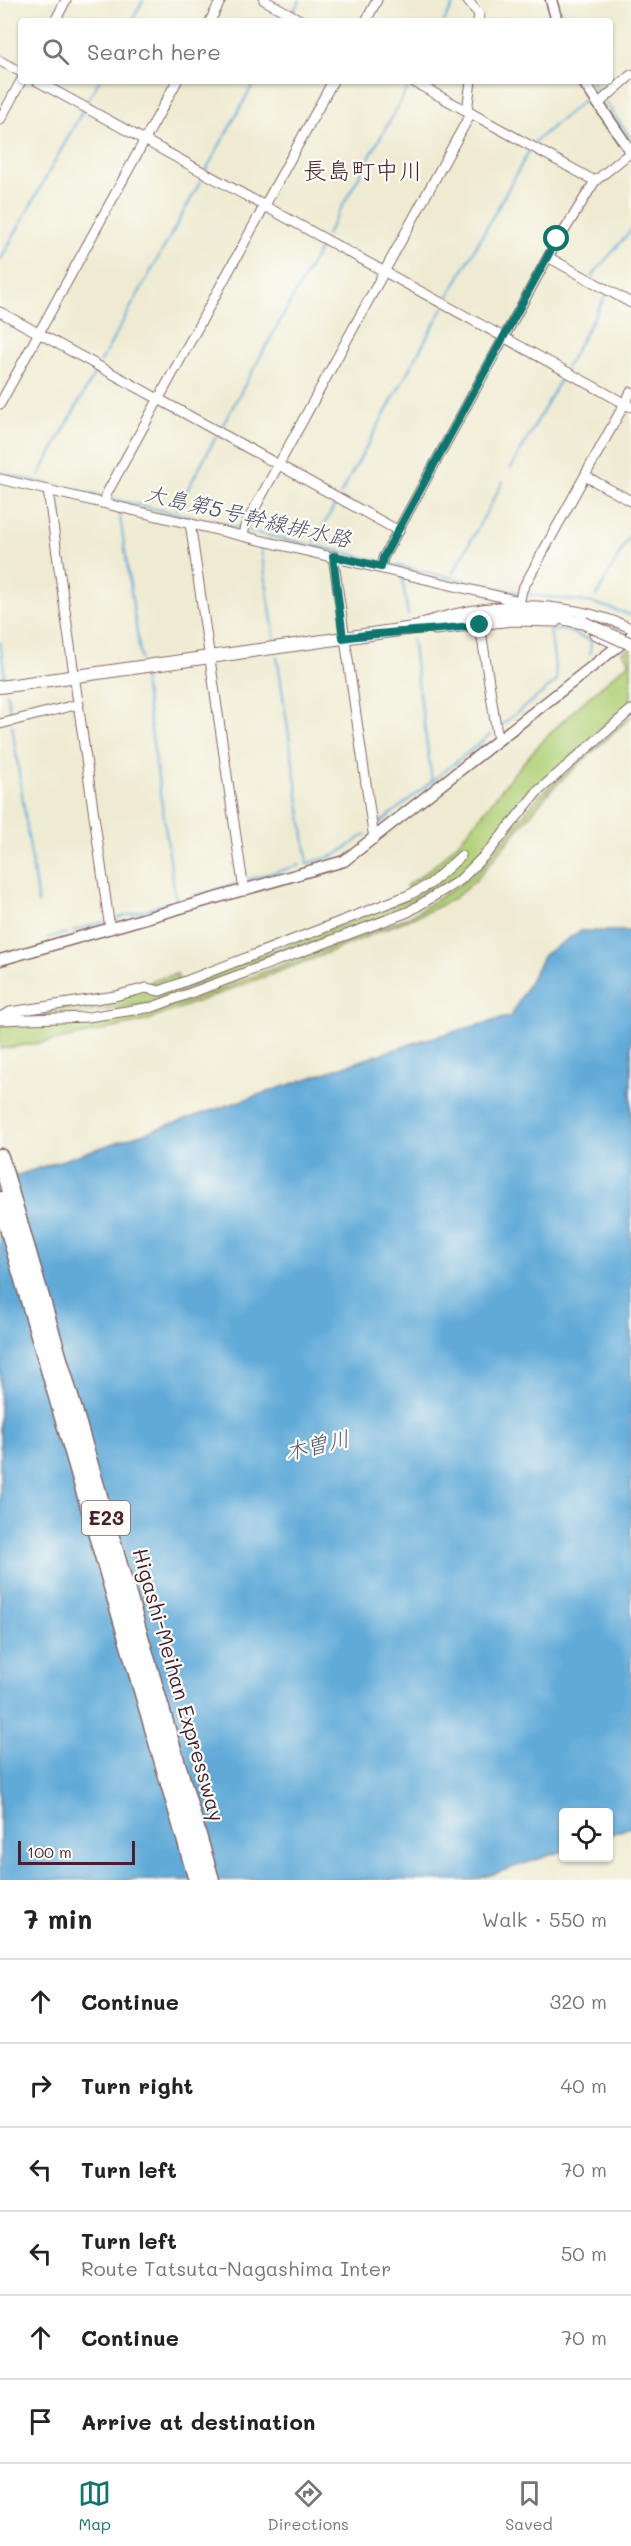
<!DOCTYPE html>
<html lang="en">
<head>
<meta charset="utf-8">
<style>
  body { margin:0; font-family:Mali,"Klee One",sans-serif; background:#f6f6f6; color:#222 }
  .controls { position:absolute; right:18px; bottom:18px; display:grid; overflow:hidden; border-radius:6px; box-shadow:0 2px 4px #0004 }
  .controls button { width:54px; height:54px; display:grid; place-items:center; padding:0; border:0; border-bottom:2px solid #e0e0e0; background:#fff; color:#222; font:30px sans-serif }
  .scale { position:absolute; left:18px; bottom:15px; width:117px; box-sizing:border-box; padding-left:6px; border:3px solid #4a1f2b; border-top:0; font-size:16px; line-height:21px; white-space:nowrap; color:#4a1f2b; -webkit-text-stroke:4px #fdfcf7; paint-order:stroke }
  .stop { position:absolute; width:18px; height:18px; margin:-14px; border:4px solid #0f766e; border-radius:50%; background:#fff }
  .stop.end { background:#0f766e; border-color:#fff; box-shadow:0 2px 6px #0008 }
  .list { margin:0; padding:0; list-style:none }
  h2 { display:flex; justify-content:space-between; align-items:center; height:78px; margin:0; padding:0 24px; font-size:26px }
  h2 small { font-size:20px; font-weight:400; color:#767676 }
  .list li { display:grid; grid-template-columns:39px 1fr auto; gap:18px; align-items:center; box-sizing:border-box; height:84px; padding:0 24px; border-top:2px solid #e0e0e0 }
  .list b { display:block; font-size:22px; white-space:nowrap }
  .list p { margin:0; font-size:20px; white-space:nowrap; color:#767676 }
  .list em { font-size:20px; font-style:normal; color:#767676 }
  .icon { flex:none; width:33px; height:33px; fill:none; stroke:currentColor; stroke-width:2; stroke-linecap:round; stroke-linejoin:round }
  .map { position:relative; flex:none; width:631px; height:1880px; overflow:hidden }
  .search { position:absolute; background:#fff; box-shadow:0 2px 4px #0004; left:18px; right:18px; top:18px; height:66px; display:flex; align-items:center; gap:15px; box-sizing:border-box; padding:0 21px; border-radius:6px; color:#767676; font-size:22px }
  .sheet { height:582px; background:#fff }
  nav { display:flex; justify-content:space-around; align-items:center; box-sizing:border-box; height:84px; border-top:2px solid #e0e0e0; background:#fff; font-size:16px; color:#767676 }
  nav a { display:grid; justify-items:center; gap:3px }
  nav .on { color:#0f766e }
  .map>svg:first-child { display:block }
</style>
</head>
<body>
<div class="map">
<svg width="631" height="1880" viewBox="0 0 631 1880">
  <rect width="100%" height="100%" fill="#fdfcf7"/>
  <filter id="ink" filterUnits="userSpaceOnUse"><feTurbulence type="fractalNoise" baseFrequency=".0167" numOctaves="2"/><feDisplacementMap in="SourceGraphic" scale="12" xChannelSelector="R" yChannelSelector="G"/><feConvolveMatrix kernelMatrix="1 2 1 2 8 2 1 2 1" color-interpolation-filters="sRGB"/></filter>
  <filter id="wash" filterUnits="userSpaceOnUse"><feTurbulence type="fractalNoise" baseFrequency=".008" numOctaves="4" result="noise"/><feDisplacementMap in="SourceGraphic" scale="24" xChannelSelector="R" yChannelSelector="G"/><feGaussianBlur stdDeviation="1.35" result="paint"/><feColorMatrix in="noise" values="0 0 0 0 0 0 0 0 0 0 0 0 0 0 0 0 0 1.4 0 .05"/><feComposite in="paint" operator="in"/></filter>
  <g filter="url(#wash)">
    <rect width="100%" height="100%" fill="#efebd2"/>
    <g fill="#b2d27a" stroke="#7e7852" stroke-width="1.5">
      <path d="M628,649L631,651V702L535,790L491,844L458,877L418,903L152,1003L90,1013L8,1017L145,991L160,993L412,898L444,871L410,892L406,886C456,856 481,813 517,770C550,730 590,695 630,662L622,652Z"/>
      <polygon points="631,716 549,792 476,880 456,897 434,909 312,959 145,1021 58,1040 0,1049 0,1024 87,1022 150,1011 190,1000 411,916 461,884 478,870 540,795"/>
      <polygon points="177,974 179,981 159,988 151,987 151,981"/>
    </g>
    <polygon fill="#61aad8" stroke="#566482" stroke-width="1.5" points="580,931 631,931 631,1827 609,1835 608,1812 564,1812 563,1851 475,1880 0,1880 0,1181 420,1041 511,1016 544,955"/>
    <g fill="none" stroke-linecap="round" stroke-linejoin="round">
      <g stroke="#61aad8" stroke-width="2">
        <polyline points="557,0 558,2"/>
        <polyline points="560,9 564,21"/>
        <polyline points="293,12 300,0"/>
        <polyline points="132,21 143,0"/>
        <polyline points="288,21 289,19"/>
        <polyline points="444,21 456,0"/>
        <polyline points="591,81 601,97"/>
        <polyline points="606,103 631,139"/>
        <polyline points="86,104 99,81"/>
        <polyline points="533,143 588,97"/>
        <polyline points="206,170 255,81"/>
        <polyline points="326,236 410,84"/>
        <polyline points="0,261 83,110"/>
        <polyline points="594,278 592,276 631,230"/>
        <polyline points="446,301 529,151"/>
        <polyline points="100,363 203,177"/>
        <polyline points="566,368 606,295"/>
        <polyline points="220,430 323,243"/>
        <polyline points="511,468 563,375"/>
        <polyline points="0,473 102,497"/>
        <polyline points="39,475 97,369"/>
        <polyline points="340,495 443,308"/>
        <polyline points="108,498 242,529"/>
        <polyline points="177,509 217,435"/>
        <polyline points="119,510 141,660"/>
        <polyline points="248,531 380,561"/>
        <polyline points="315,541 337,501"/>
        <polyline points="260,542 275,640"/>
        <polyline points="385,563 520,593"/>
        <polyline points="453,573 503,482"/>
        <polyline points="402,576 408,615"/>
        <polyline points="526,594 593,603 631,615"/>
        <polyline points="596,597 631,533"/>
        <polyline points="412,640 432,781"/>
        <polyline points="0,642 5,678"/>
        <polyline points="277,656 308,863"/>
        <polyline points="143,675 176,901"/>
        <polyline points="7,693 11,718"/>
        <polyline points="12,725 38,904"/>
        <polyline points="500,726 557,681 550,630 568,631 591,641 590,654"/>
        <polyline points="376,826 491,734"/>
        <polyline points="306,864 336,855 366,834"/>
        <polyline points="247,880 300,865"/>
        <polyline points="215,890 236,884"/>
        <polyline points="192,896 203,893"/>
        <polyline points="114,919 177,901"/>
        <polyline points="73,931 104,922"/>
        <polyline points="47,938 67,933"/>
      </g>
    </g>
  </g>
  <g filter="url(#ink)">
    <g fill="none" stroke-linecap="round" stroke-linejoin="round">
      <defs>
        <g id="minor">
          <polyline points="264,0 302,21"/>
          <polyline points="467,0 479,14 478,21"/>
          <polyline points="55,21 66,0"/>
          <polyline points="210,21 221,0"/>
          <polyline points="366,21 377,0"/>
          <polyline points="0,61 21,72"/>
          <polyline points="37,81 631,407"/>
          <polyline points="412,81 595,181"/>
          <polyline points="598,104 631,75"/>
          <polyline points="467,111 471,81"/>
          <polyline points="0,120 21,81"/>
          <polyline points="548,257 595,181 631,152"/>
          <polyline points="0,312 399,531"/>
          <polyline points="0,404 177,81"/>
          <polyline points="585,476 631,501"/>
          <polyline points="0,479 519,601"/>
          <polyline points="48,490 110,929"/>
          <polyline points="104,503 107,493 333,81"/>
          <polyline points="190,523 244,891"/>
          <polyline points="243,535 245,526 471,113"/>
          <polyline points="333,556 374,839"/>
          <polyline points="381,567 383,558 548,257 631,303"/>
          <polyline points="519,605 522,590 631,392"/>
          <path d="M422,623C492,600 563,599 631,628"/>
          <polyline points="480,625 498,740"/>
          <polyline points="435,630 512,621 556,622"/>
          <polyline points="594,634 619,646"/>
          <polyline points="0,724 79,704"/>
          <polyline points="0,1017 10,1012 115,996 146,988 160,991 409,895 430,884 461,856"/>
          <polyline points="0,1020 88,1017 153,1007 408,912 460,880 491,849 537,792 631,710"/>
        </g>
        <g id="tertiary">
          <polyline points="551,0 557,21"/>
          <polyline points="583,81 631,152"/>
          <polyline points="0,960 344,861 631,636"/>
        </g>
        <polyline id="secondary" points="0,687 504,615 538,613 584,623"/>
        <g id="motorway">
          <polyline points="0,1157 211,1880"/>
          <polyline points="0,1200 197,1880"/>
        </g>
      </defs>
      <use href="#minor" stroke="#846665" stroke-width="11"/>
      <use href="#tertiary" stroke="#846665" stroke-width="13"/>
      <use href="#secondary" stroke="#846665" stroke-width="14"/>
      <use href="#motorway" stroke="#846665" stroke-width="19"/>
      <use href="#minor" stroke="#fff" stroke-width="9"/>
      <use href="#tertiary" stroke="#fff" stroke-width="10"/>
      <use href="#secondary" stroke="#fff" stroke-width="12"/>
      <use href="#motorway" stroke="#fff" stroke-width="16"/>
      <defs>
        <polyline id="secondary-bridge" points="584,623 631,644"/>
      </defs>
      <use href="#secondary-bridge" stroke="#846665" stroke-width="14" stroke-linecap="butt"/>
      <use href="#secondary-bridge" stroke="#fff" stroke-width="12"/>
    </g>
  </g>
  <g fill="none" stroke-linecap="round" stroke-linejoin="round" filter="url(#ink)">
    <path stroke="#0f766e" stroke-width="8" d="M480,625C434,631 389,631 343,638L333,556L381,567L383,558L557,239"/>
  </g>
  <g text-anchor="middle" stroke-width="4.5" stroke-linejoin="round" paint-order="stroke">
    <rect fill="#fdfcf7" stroke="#806168" stroke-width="1.5" x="82" y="1501" width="48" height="34" rx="4.5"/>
    <g font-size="20" font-weight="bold" fill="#4a1f2b">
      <text x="106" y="1525">E23</text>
    </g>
    <g font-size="21" fill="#4a1f2b" stroke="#fdfcf7">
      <text transform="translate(178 1685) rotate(74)" y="7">Higashi-Meihan Expressway</text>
    </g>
    <g font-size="22" font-style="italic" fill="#535770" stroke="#fdfcf7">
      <text transform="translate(248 516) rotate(13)" y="8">大島第5号幹線排水路</text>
      <text transform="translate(317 1445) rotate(-13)" y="8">木曽川</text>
    </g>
    <g font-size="24" fill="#4a1f2b" stroke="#fdfcf7">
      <text x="363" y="179">長島町中川</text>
    </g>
  </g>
</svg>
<div class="controls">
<button><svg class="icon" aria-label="locate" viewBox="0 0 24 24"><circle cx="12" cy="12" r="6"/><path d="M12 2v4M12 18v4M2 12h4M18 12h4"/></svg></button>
</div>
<div class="scale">100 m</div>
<div class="stop" style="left:557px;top:239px"></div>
<div class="stop end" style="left:480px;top:625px"></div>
<div class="search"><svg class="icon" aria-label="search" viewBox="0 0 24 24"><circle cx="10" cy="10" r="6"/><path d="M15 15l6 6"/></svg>Search here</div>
</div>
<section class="sheet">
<h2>7 min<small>Walk · 550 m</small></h2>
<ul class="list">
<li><svg class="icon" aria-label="ahead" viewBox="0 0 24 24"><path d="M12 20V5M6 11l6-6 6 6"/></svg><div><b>Continue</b></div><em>320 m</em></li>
<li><svg class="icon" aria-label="right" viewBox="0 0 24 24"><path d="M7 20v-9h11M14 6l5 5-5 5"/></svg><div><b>Turn right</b></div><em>40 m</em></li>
<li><svg class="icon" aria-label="left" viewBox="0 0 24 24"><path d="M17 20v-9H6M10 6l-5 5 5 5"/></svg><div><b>Turn left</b></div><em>70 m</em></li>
<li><svg class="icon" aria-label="left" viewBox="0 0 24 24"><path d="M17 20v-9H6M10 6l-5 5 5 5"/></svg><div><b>Turn left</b><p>Route Tatsuta-Nagashima Inter</p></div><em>50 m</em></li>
<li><svg class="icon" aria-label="ahead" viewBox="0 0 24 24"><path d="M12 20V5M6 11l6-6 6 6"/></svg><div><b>Continue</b></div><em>70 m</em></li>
<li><svg class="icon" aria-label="arrive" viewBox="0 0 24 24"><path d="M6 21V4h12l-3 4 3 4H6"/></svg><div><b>Arrive at destination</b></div></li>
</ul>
</section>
<nav>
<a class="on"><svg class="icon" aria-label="map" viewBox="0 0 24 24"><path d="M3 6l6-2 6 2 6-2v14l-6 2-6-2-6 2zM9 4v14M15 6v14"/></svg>Map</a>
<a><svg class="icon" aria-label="directions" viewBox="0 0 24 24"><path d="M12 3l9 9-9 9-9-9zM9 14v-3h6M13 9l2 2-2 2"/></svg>Directions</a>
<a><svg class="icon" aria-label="saved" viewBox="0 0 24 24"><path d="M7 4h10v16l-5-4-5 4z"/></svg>Saved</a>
</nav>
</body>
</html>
